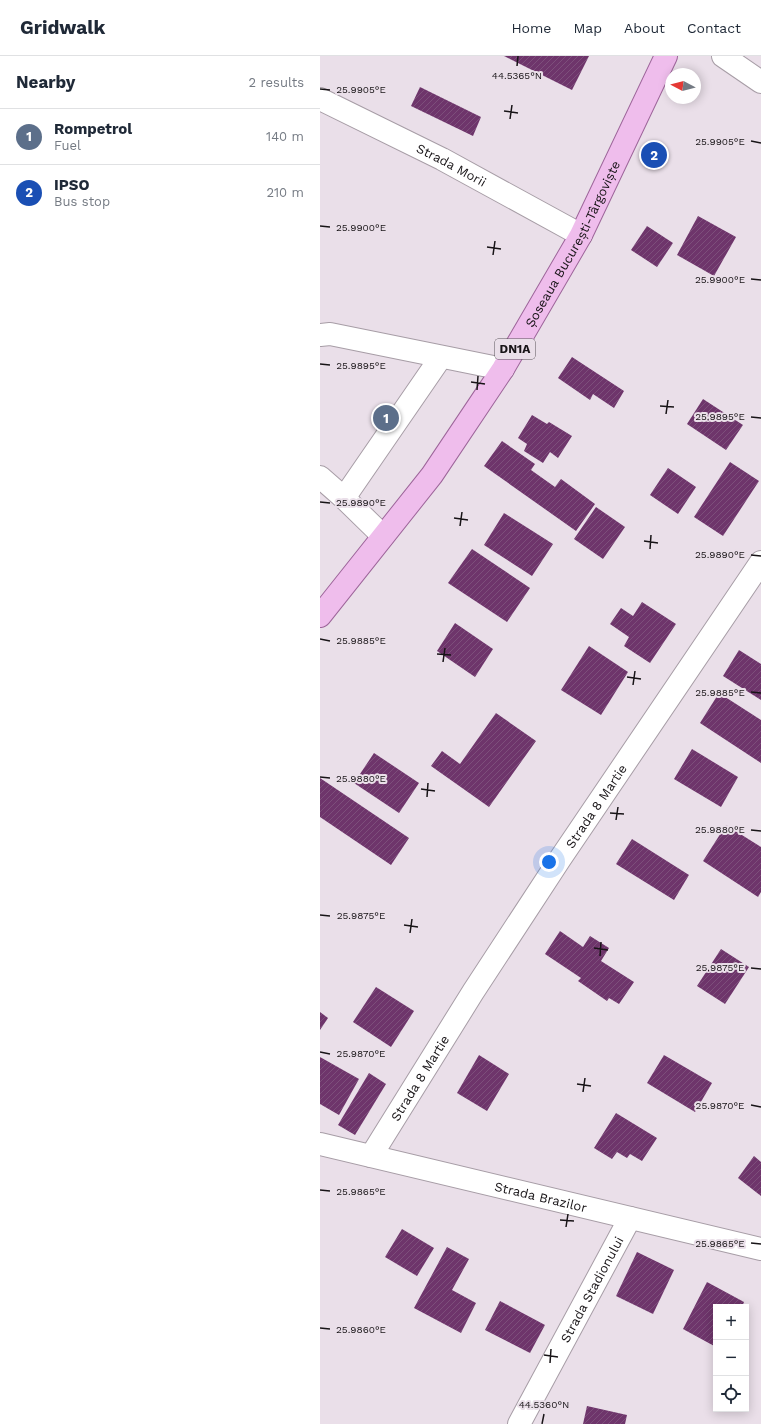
<!DOCTYPE html>
<html lang="en">
<head>
<meta charset="utf-8">
<style>
  body { margin:0; font-family:"Work Sans",sans-serif; background:#f2f2f3; color:#1f2937 }
  .controls { position:absolute; right:12px; bottom:12px; display:grid; overflow:hidden; border-radius:0px; box-shadow:0 2px 10px #0003 }
  .controls button { width:36px; height:36px; display:grid; place-items:center; padding:0; border:0; border-bottom:1px solid #e0e1e3; background:#fff; color:#1f2937; font:20px sans-serif }
  .compass { position:absolute; left:345px; top:12px; width:36px; height:36px; border-radius:50%; background:#fff; box-shadow:0 2px 10px #0003; rotate:277deg }
  .you { position:absolute; left:229px; top:806px; width:14px; height:14px; margin:-10px; border:3px solid #fff; border-radius:50%; background:#1a73e8; box-shadow:0 0 0 6px #1a73e833 }
  .badge { display:grid; place-items:center; width:26px; height:26px; border-radius:50%; background:#ea580c; color:#fff; font-size:13px; font-weight:700 }
  .pin { position:absolute; translate:-50% -50%; border:2px solid #fff; box-shadow:0 1px 4px #0006 }
  .list { margin:0; padding:0; list-style:none }
  h2 { display:flex; justify-content:space-between; align-items:center; height:52px; margin:0; padding:0 16px; font-size:17px }
  h2 small { font-size:13px; font-weight:400; color:#747a83 }
  .list li { display:grid; grid-template-columns:26px 1fr auto; gap:12px; align-items:center; box-sizing:border-box; height:56px; padding:0 16px; border-top:1px solid #e0e1e3 }
  .list b { display:block; font-size:15px; white-space:nowrap }
  .list p { margin:0; font-size:13px; white-space:nowrap; color:#747a83 }
  .list em { font-size:13px; font-style:normal; color:#747a83 }
  .icon { flex:none; width:22px; height:22px; fill:none; stroke:currentColor; stroke-width:2; stroke-linecap:round; stroke-linejoin:round }
  .map { position:relative; flex:none; width:441px; height:1368px; overflow:hidden }
  header { display:flex; align-items:center; gap:24px; box-sizing:border-box; height:56px; padding:0 20px; background:#fff; border-bottom:1px solid #e0e1e3 }
  header strong { font-size:19px }
  nav { display:flex; gap:22px; margin-inline-start:auto; font-size:14px }
  main { display:flex }
  aside { flex:1; background:#fff }
  .map>svg:first-child { display:block }
</style>
</head>
<body>
<header>
<strong>Gridwalk</strong>
<nav><a>Home</a><a>Map</a><a>About</a><a>Contact</a></nav>
</header>
<main>
<aside>
<h2>Nearby<small>2 results</small></h2>
<ul class="list">
<li><span class="badge" style="background:#5c6f8a">1</span><div><b>Rompetrol</b><p>Fuel</p></div><em>140 m</em></li>
<li><span class="badge" style="background:#1a4fb4">2</span><div><b>IPSO</b><p>Bus stop</p></div><em>210 m</em></li>
</ul>
</aside>
<div class="map">
<svg width="441" height="1368" viewBox="0 0 441 1368">
  <defs>
    <pattern id="building-hatch" width="6" height="6" patternUnits="userSpaceOnUse"><rect width="6" height="6" fill="#6e356b"/><path d="M-1 1l2-2M0 6l6-6M5 7l2-2" fill="none" stroke="#7d4f7b"/></pattern>
  </defs>
  <rect width="100%" height="100%" fill="#eadfe9"/>
  <g fill="url(#building-hatch)">
    <polygon points="184,0 269,0 252,34"/>
    <polygon points="100,31 161,61 153,80 91,50"/>
    <polygon points="378,160 416,181 394,220 357,199"/>
    <polygon points="327,170 353,187 337,211 311,194"/>
    <polygon points="252,301 304,335 294,352 273,338 270,344 238,322"/>
    <polygon points="383,343 423,369 406,394 367,368"/>
    <polygon points="212,359 227,368 229,366 252,380 238,402 230,396 223,407 204,395 207,388 198,382"/>
    <polygon points="182,385 215,408 211,414 235,431 241,423 275,448 256,475 164,410"/>
    <polygon points="410,406 439,425 403,480 374,461"/>
    <polygon points="348,412 376,431 358,458 330,439"/>
    <polygon points="276,451 305,471 283,503 254,483"/>
    <polygon points="184,457 233,488 212,520 164,489"/>
    <polygon points="152,493 210,532 187,566 128,527"/>
    <polygon points="322,546 356,568 330,607 304,590 309,581 290,568 301,552 313,560"/>
    <polygon points="135,567 173,593 155,621 117,595"/>
    <polygon points="269,590 308,616 281,659 241,634"/>
    <polygon points="419,594 441,608 441,644 403,620"/>
    <polygon points="399,637 441,664 441,707 380,667"/>
    <polygon points="176,657 216,685 169,751 111,710 122,695 140,708"/>
    <polygon points="372,693 418,721 401,751 354,723"/>
    <polygon points="54,697 99,727 79,757 34,727"/>
    <polygon points="0,722 89,782 71,809 0,761"/>
    <polygon points="406,769 441,791 441,836 438,841 383,805"/>
    <polygon points="312,783 369,819 354,844 296,808"/>
    <polygon points="240,875 263,891 270,880 289,892 281,905 314,926 299,948 289,942 287,945 258,925 261,922 225,898"/>
    <polygon points="401,893 429,911 405,948 377,930"/>
    <polygon points="56,931 94,955 71,991 33,966"/>
    <polygon points="0,956 8,962 0,974"/>
    <polygon points="159,999 189,1018 167,1055 137,1037"/>
    <polygon points="344,999 392,1027 375,1056 327,1027"/>
    <polygon points="0,1001 39,1023 19,1059 0,1048"/>
    <polygon points="49,1017 66,1028 35,1079 18,1069"/>
    <polygon points="296,1057 337,1082 322,1105 310,1098 307,1102 297,1096 292,1103 274,1092"/>
    <polygon points="434,1100 441,1106 441,1140 418,1122"/>
    <polygon points="82,1173 114,1192 97,1220 65,1201"/>
    <polygon points="127,1191 149,1203 132,1234 156,1247 141,1277 94,1252"/>
    <polygon points="317,1196 354,1214 333,1258 296,1240"/>
    <polygon points="387,1226 424,1246 422,1251 396,1251 396,1291 363,1273"/>
    <polygon points="180,1245 225,1269 210,1297 165,1274"/>
    <polygon points="267,1350 307,1359 305,1368 263,1368"/>
  </g>
  <g fill="none" stroke-linecap="round" stroke-linejoin="round">
    <defs>
      <g id="minor">
        <polyline points="403,0 441,26"/>
        <path id="s1" d="M0,43L122,103L261,179"/>
        <polyline points="0,279 10,278 183,313"/>
        <polyline points="0,421 24,442 63,480"/>
        <polyline points="24,442 121,301"/>
        <path id="s2" d="M0,1088L441,1193"/>
        <path id="s3" d="M51,1100L153,936L240,803L441,506"/>
        <path id="s4" d="M199,1368L310,1162"/>
      </g>
      <g id="major">
        <path id="s5" d="M0,560L112,419L183,313L261,179L346,0"/>
      </g>
    </defs>
    <use href="#minor" stroke="#a79da6" stroke-width="24"/>
    <use href="#major" stroke="#9d659a" stroke-width="24"/>
    <use href="#minor" stroke="#fff" stroke-width="22"/>
    <use href="#major" stroke="#efbdec" stroke-width="22"/>
  </g>
  <path fill="none" stroke="#181417" stroke-width="1.5" d="M197,10L198,0M0,33L10,34M184,55L198,57M190,63L192,49M431,85L441,87M0,170L10,171M167,191L181,193M173,199L175,185M431,223L441,224M0,308L10,309M151,326L165,328M157,334L158,320M340,350L354,351M346,358L348,344M431,361L441,362M0,446L10,447M134,462L148,464M140,470L142,456M324,485L338,487M330,493L331,479M431,499L441,500M0,583L10,585M117,598L131,599M123,606L125,592M307,621L321,623M313,629L315,615M431,636L441,637M0,721L10,722M101,733L115,735M107,741L108,727M290,757L304,758M296,764L298,751M431,774L441,775M0,859L10,860M84,869L98,871M90,877L92,863M274,892L288,894M280,900L281,886M431,912L441,913M0,996L10,998M257,1028L271,1030M263,1036L265,1022M431,1049L441,1051M0,1134L10,1135M240,1164L254,1165M246,1171L248,1158M431,1187L441,1188M0,1272L10,1273M224,1299L238,1301M230,1307L231,1293M222,1368L224,1358"/>
  <g text-anchor="middle" stroke-width="4" stroke-linejoin="round" paint-order="stroke">
    <rect fill="#eadfe9" stroke="#575156" stroke-width="1" x="175" y="283" width="40" height="20" rx="3"/>
    <g font-size="12" font-weight="bold" fill="#181417">
      <text x="195" y="297">DN1A</text>
    </g>
    <g font-size="13" fill="#181417" stroke="#eadfe9">
      <text dy="5" stroke="none"><textPath href="#s1" startOffset="147">Strada Morii</textPath></text>
      <text dy="5" stroke="none"><textPath href="#s5" startOffset="451">Șoseaua București-Târgoviște</textPath></text>
      <text dy="5" stroke="none"><textPath href="#s3" startOffset="416">Strada 8 Martie</textPath></text>
      <text dy="5" stroke="none"><textPath href="#s3" startOffset="92">Strada 8 Martie</textPath></text>
      <text dy="5" stroke="none"><textPath href="#s2" startOffset="227">Strada Brazilor</textPath></text>
      <text dy="5" stroke="none"><textPath href="#s4" startOffset="153">Strada Stadionului</textPath></text>
    </g>
  </g>
  <g font-size="10" text-anchor="middle" fill="#181417" stroke="#eadfe9" stroke-width="4" stroke-linejoin="round" paint-order="stroke">
    <text x="197" y="23">44.5365°N</text>
    <text x="41" y="37">25.9905°E</text>
    <text x="400" y="89">25.9905°E</text>
    <text x="41" y="175">25.9900°E</text>
    <text x="400" y="227">25.9900°E</text>
    <text x="41" y="313">25.9895°E</text>
    <text x="400" y="364">25.9895°E</text>
    <text x="41" y="450">25.9890°E</text>
    <text x="400" y="502">25.9890°E</text>
    <text x="41" y="588">25.9885°E</text>
    <text x="400" y="640">25.9885°E</text>
    <text x="41" y="726">25.9880°E</text>
    <text x="400" y="777">25.9880°E</text>
    <text x="41" y="863">25.9875°E</text>
    <text x="400" y="915">25.9875°E</text>
    <text x="41" y="1001">25.9870°E</text>
    <text x="400" y="1053">25.9870°E</text>
    <text x="41" y="1139">25.9865°E</text>
    <text x="400" y="1191">25.9865°E</text>
    <text x="41" y="1277">25.9860°E</text>
    <text x="224" y="1352">44.5360°N</text>
  </g>
</svg>
<div class="controls">
<button>+</button>
<button>−</button>
<button><svg class="icon" aria-label="locate" viewBox="0 0 24 24"><circle cx="12" cy="12" r="6"/><path d="M12 2v4M12 18v4M2 12h4M18 12h4"/></svg></button>
</div>
<svg class="compass" viewBox="-18 -18 36 36"><path d="M0-13l5 13h-10z" fill="#e53935"/><path d="M0 13l5-13h-10z" fill="#747a83"/></svg>
<div class="you"></div>
<div class="pin badge" style="left:66px;top:362px;background:#5c6f8a">1</div>
<div class="pin badge" style="left:334px;top:99px;background:#1a4fb4">2</div>
</div>
</main>
</body>
</html>
